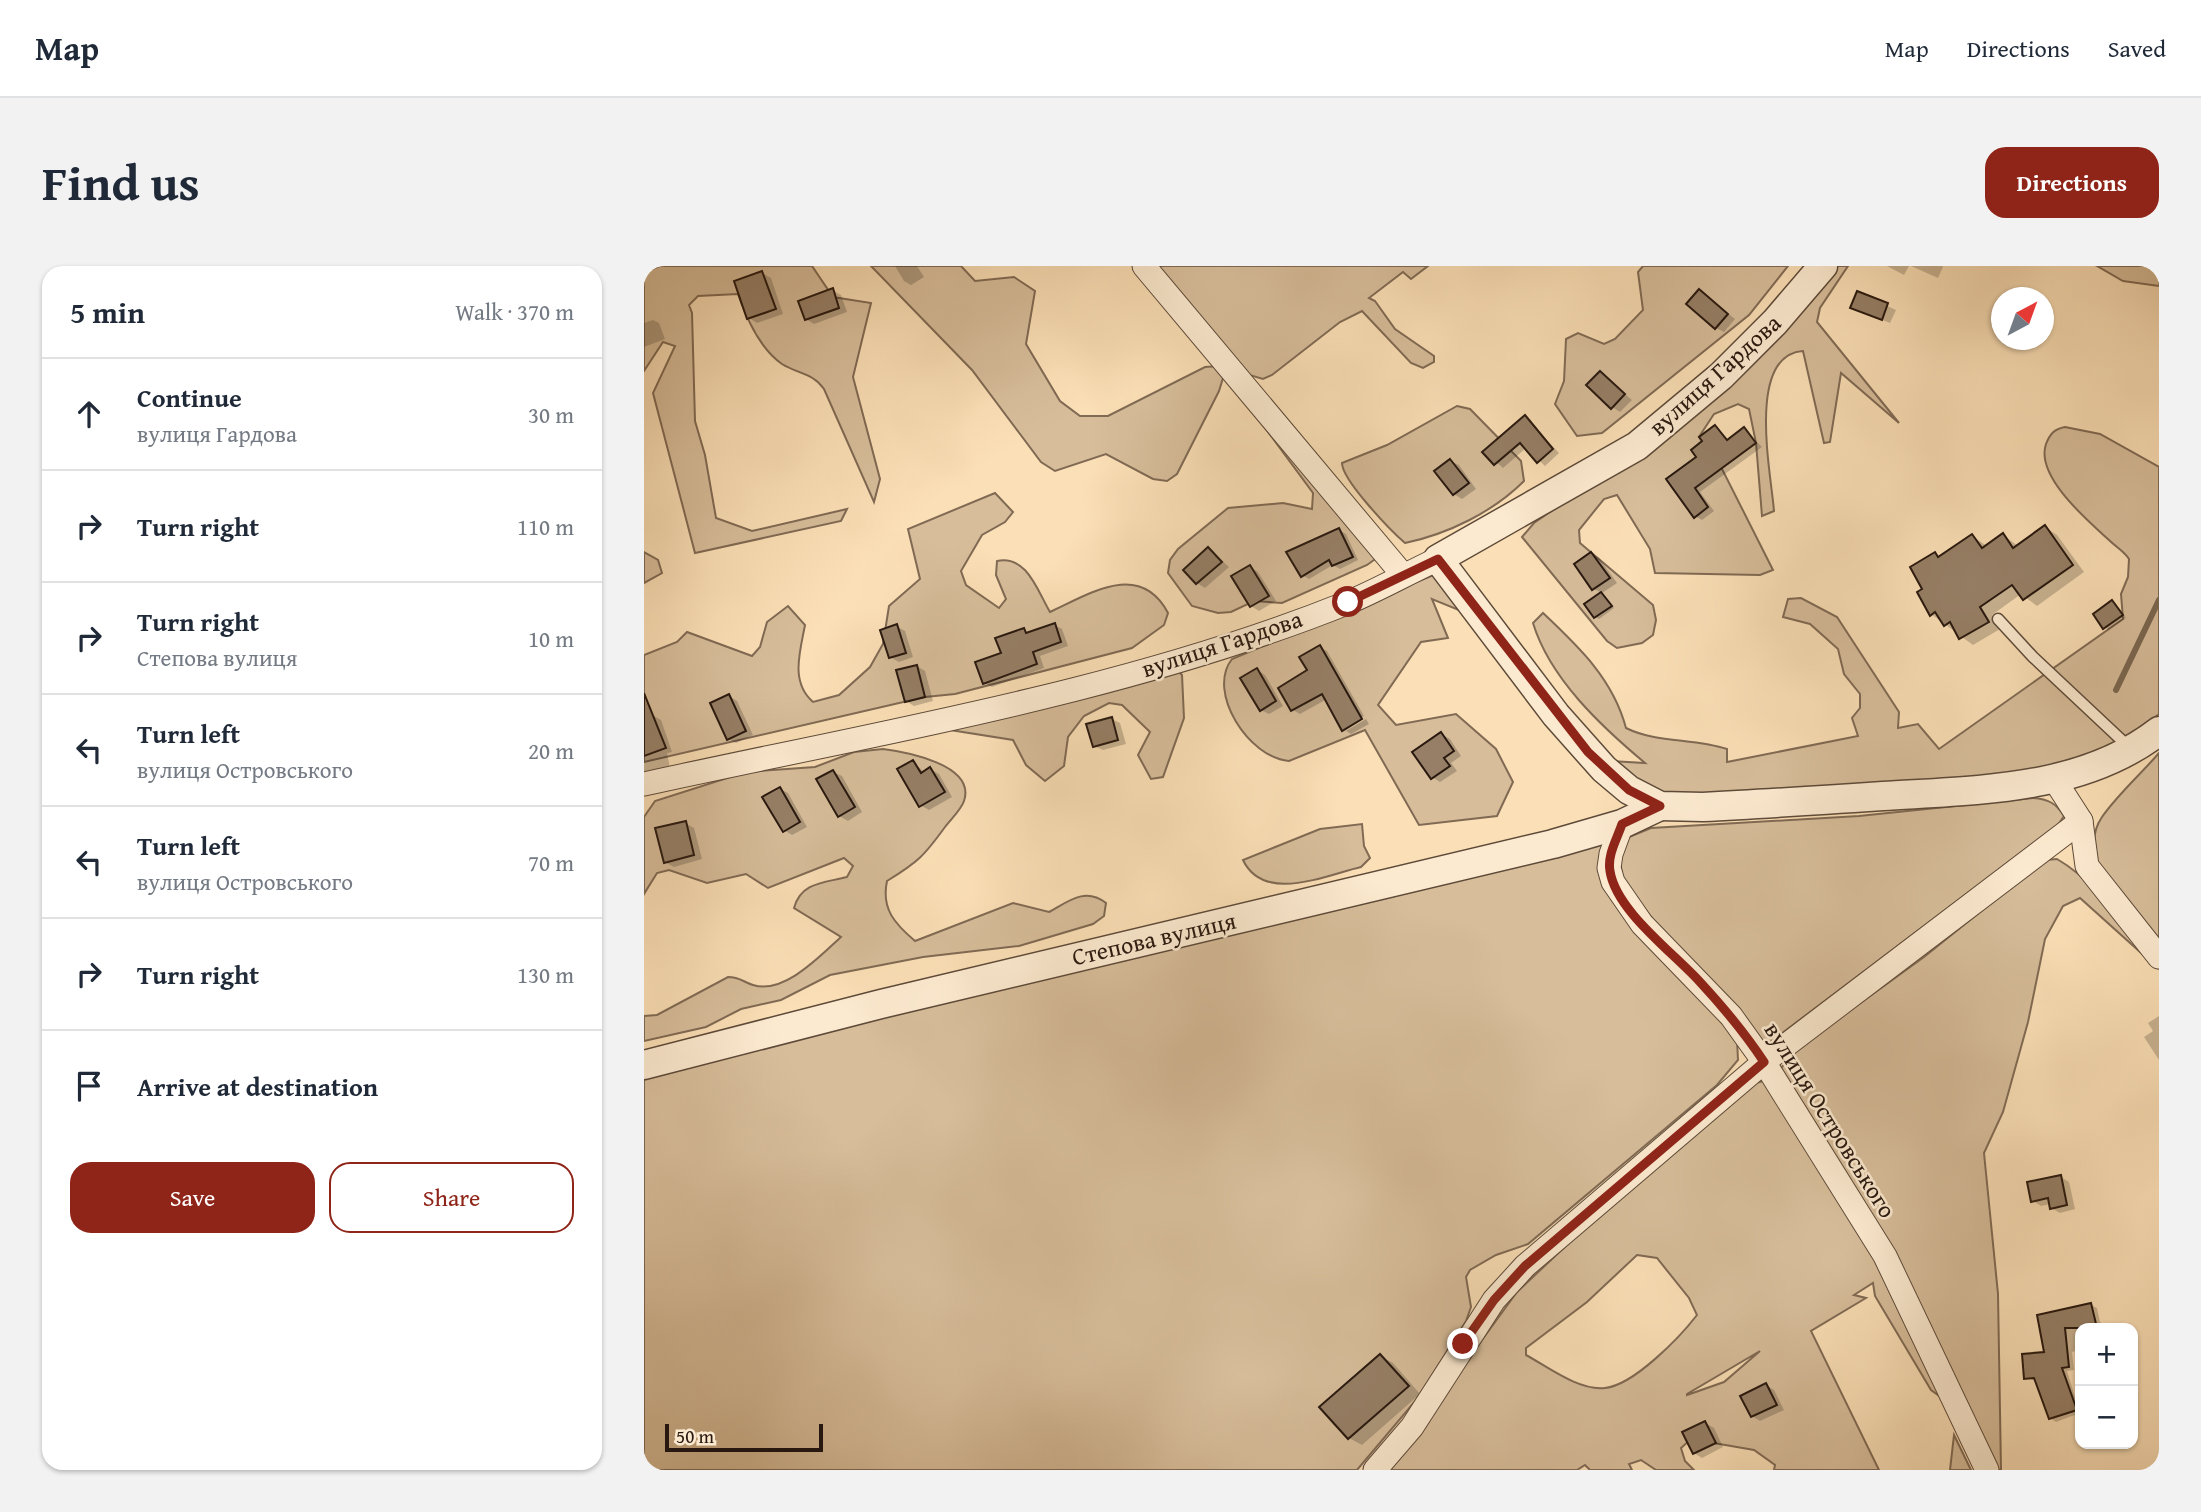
<!DOCTYPE html>
<html lang="en">
<head>
<meta charset="utf-8">
<style>
  body { margin:0; font-family:"Gentium Book Plus",serif; background:#f2f2f3; color:#1f2937 }
  .controls { position:absolute; right:21px; bottom:21px; display:grid; overflow:hidden; border-radius:14px; box-shadow:0 2px 5px #0004 }
  .controls button { width:63px; height:63px; display:grid; place-items:center; padding:0; border:0; border-bottom:2px solid #e0e1e3; background:#fff; color:#1f2937; font:35px sans-serif }
  .compass { position:absolute; left:1347px; top:21px; width:63px; height:63px; border-radius:50%; background:#fff; box-shadow:0 2px 5px #0004; rotate:41deg }
  .scale { position:absolute; left:21px; bottom:18px; width:158px; box-sizing:border-box; padding-left:7px; border:4px solid #28180f; border-top:0; font-size:19px; line-height:24px; white-space:nowrap; color:#28180f; -webkit-text-stroke:5px #fcead0; paint-order:stroke }
  .stop { position:absolute; width:21px; height:21px; margin:-16px; border:5px solid #8f2418; border-radius:50%; background:#fff }
  .stop.end { background:#8f2418; border-color:#fff; box-shadow:0 2px 7px #0008 }
  .list { margin:0; padding:0; list-style:none }
  h2 { display:flex; justify-content:space-between; align-items:center; height:91px; margin:0; padding:0 28px; font-size:30px }
  h2 small { font-size:23px; font-weight:400; color:#747a83 }
  .list li { display:grid; grid-template-columns:46px 1fr auto; gap:21px; align-items:center; box-sizing:border-box; height:112px; padding:0 28px; border-top:2px solid #e0e1e3 }
  .list b { display:block; font-size:26px; white-space:nowrap }
  .list p { margin:0; font-size:23px; white-space:nowrap; color:#747a83 }
  .list em { font-size:23px; font-style:normal; color:#747a83 }
  .actions { display:flex; gap:14px; padding:21px 28px }
  .actions a { flex:1; padding:16px 0; border:2px solid #8f2418; border-radius:21px; text-align:center; font-size:24px; color:#8f2418 }
  .actions .main { background:#8f2418; color:#fff }
  .icon { flex:none; width:38px; height:38px; fill:none; stroke:currentColor; stroke-width:2; stroke-linecap:round; stroke-linejoin:round }
  .map { position:relative; flex:none; width:1515px; height:1204px; overflow:hidden; border-radius:21px }
  header { display:flex; align-items:center; gap:42px; box-sizing:border-box; height:98px; padding:0 35px; background:#fff; border-bottom:2px solid #e0e1e3 }
  header strong { font-size:33px }
  nav { display:flex; gap:38px; margin-inline-start:auto; font-size:24px }
  .intro { display:flex; align-items:center; justify-content:space-between; box-sizing:border-box; height:168px; padding:0 42px }
  h1 { margin:0; font-size:49px }
  .button { padding:18px 32px; border-radius:21px; background:#8f2418; color:#fff; font-size:24px; font-weight:700 }
  main { display:flex; gap:42px; padding:0 42px }
  aside { flex:1; background:#fff; border-radius:21px; box-shadow:0 2px 5px #0004 }
  .map>svg:first-child { display:block }
</style>
</head>
<body>
<header>
<strong>Map</strong>
<nav><a>Map</a><a>Directions</a><a>Saved</a></nav>
</header>
<div class="intro"><h1>Find us</h1><a class="button">Directions</a></div>
<main>
<aside>
<h2>5 min<small>Walk · 370 m</small></h2>
<ul class="list">
<li><svg class="icon" aria-label="ahead" viewBox="0 0 24 24"><path d="M12 20V5M6 11l6-6 6 6"/></svg><div><b>Continue</b><p>вулиця Гардова</p></div><em>30 m</em></li>
<li><svg class="icon" aria-label="right" viewBox="0 0 24 24"><path d="M7 20v-9h11M14 6l5 5-5 5"/></svg><div><b>Turn right</b></div><em>110 m</em></li>
<li><svg class="icon" aria-label="right" viewBox="0 0 24 24"><path d="M7 20v-9h11M14 6l5 5-5 5"/></svg><div><b>Turn right</b><p>Степова вулиця</p></div><em>10 m</em></li>
<li><svg class="icon" aria-label="left" viewBox="0 0 24 24"><path d="M17 20v-9H6M10 6l-5 5 5 5"/></svg><div><b>Turn left</b><p>вулиця Островського</p></div><em>20 m</em></li>
<li><svg class="icon" aria-label="left" viewBox="0 0 24 24"><path d="M17 20v-9H6M10 6l-5 5 5 5"/></svg><div><b>Turn left</b><p>вулиця Островського</p></div><em>70 m</em></li>
<li><svg class="icon" aria-label="right" viewBox="0 0 24 24"><path d="M7 20v-9h11M14 6l5 5-5 5"/></svg><div><b>Turn right</b></div><em>130 m</em></li>
<li><svg class="icon" aria-label="arrive" viewBox="0 0 24 24"><path d="M6 21V4h12l-3 4 3 4H6"/></svg><div><b>Arrive at destination</b></div></li>
</ul>
<div class="actions"><a class="main">Save</a><a>Share</a></div>
</aside>
<div class="map">
<svg width="1515" height="1204" viewBox="0 0 1515 1204">
  <rect width="100%" height="100%" fill="#fbdfb6"/>
  <filter id="stains"><feTurbulence type="fractalNoise" baseFrequency=".00286" numOctaves="4"/><feColorMatrix values="0 0 0 0 .2 0 0 0 0 .09 0 0 0 0 .02 0 0 0 .5 -.17"/></filter>
  <radialGradient id="worn" r=".72"><stop offset=".6" stop-color="#630" stop-opacity="0"/><stop offset="1" stop-color="#630" stop-opacity=".3"/></radialGradient>
  <g fill="#d7bd9a" stroke="#806a54" stroke-width="2" fill-rule="evenodd">
    <path d="M16,0H168L189,31L227,37L209,111L236,213L230,236L180,123C169,107 154,108 138,98C116,83 102,51 94,28L54,30L45,39L48,47L51,155L61,189L72,252L108,265L203,243L197,255L51,287L9,127L31,80L19,76L0,105V6Z"/>
    <polygon points="227,0 317,0 331,15 370,11 391,25 382,78 416,135 436,150 464,150 561,101 575,100 579,112 575,125 533,208 523,215 509,213 462,188 411,205 397,196 328,104"/>
    <polygon points="511,0 784,0 767,13 759,6 725,32 731,35 751,63 790,90 790,96 779,102 767,97 718,45 696,56 628,109 619,113 602,108"/>
    <polygon points="999,0 1144,0 1105,49 958,167 933,170 911,138 920,115 922,73 934,67 960,78 971,73 999,44 994,6"/>
    <path d="M1185,0H1204L1176,42L1173,56L1255,157L1197,107L1186,176L1180,177L1159,85C1102,89 1127,207 1130,245L1118,250L1112,177L1105,143L1094,138L1070,148L1055,171L1073,193L1129,304L1116,309L1011,307L1006,283L973,229L960,233L935,264L936,277L1009,339L1012,354L1009,369L998,377L973,382L963,375L878,271L890,257L984,192Z"/>
    <polygon points="1453,0 1515,0 1515,20 1479,15"/>
    <path d="M813,140L826,143L877,195L880,215C849,246 804,268 761,277C746,264 698,214 698,197L743,179Z"/>
    <polygon points="616,155 734,291 723,299 638,337 610,335 587,346 574,347 548,340 524,307 526,294 534,283 584,242 639,237 668,243 669,227"/>
    <path d="M1421,161L1456,168L1515,201V448L1497,462L1450,488L1376,508L1020,531L966,495L1001,497C958,461 906,413 889,357L899,347C935,381 969,413 982,462C1012,477 1051,472 1083,483V496L1214,470L1208,452L1216,442V428L1200,408L1194,383L1166,358L1139,351L1144,333L1157,332L1193,351L1255,446L1254,462L1274,458L1295,483L1479,353L1477,328L1484,311L1485,293C1480,285 1472,281 1465,274C1443,254 1391,210 1402,178C1406,168 1410,163 1421,161Z"/>
    <path d="M351,227L369,246L361,256L338,269L317,305L322,319L355,342L362,333L352,309L353,295C383,289 393,324 406,346C445,328 496,294 524,347L520,359L488,382L311,428L281,431L0,496V389L33,376L43,366L108,390L116,381L123,356L144,340L161,359C156,386 146,416 169,436L195,429L226,401L239,378L245,340L276,313L264,263Z"/>
    <polygon points="0,286 14,294 18,307 0,317"/>
    <path d="M792,308L822,347L788,333L804,372L777,376L734,439L752,459L812,448L852,483L869,516L853,550L775,559L721,464L645,495C605,492 562,426 588,393Z"/>
    <polygon points="528,399 538,409 540,452 519,511 507,513 494,489 506,466 478,439 465,437 440,450 424,471 420,500 401,515 382,499 369,474 306,464"/>
    <path d="M239,483C263,486 332,499 320,535C317,544 307,553 301,561C280,590 274,596 243,615C237,643 251,658 271,675L369,637L405,646C425,635 441,621 462,637L460,650L449,658L375,680L279,691L186,709L137,734L97,743L62,761L0,775V750L13,749L84,711C96,711 99,716 109,719C140,729 177,689 197,671L150,642C157,616 180,617 203,611L209,600L200,592L124,622L102,608L63,617L25,604L13,607L0,628V551L11,535L102,506L171,501L210,486Z"/>
    <path d="M1515,487V679C1490,648 1428,595 1458,551C1474,528 1497,508 1515,487Z"/>
    <path d="M1389,532C1404,533 1412,537 1420,550L1414,559L1121,780L1040,692L978,615L976,585L985,571L1007,562L1215,550Z"/>
    <path d="M718,558L720,580L726,592L717,601C682,609 620,638 599,594L676,563Z"/>
    <polygon points="962,576 958,588 1056,728 1093,774 1094,794 1073,819 884,978 852,989 826,1004 822,1011 827,1041 822,1055 773,1133 713,1204 0,1204 0,807"/>
    <path d="M1413,593C1455,617 1484,666 1515,703L1436,632L1419,640L1401,673L1384,756L1359,846L1340,887L1354,1028L1357,1204H1351L1305,1137L1287,1124L1231,1030L1229,1017L1210,1029L1222,1032L1167,1065L1235,1204H1130L1131,1199L1110,1184L1047,1173L1037,1182L1041,1195L1050,1204H1012L997,1194L985,1198L988,1204H946L941,1199L933,1204H743L873,1026L925,977L1112,817C1135,812 1139,797 1154,782L1280,691L1401,594ZM993,989L1013,992L1045,1032L1053,1049C1036,1071 990,1119 961,1122C935,1125 904,1101 882,1089V1082L943,1036ZM1116,1085L1080,1116L1043,1129V1128Z"/>
    <polygon points="1310,1169 1327,1204 1306,1204"/>
  </g>
  <g fill="#0003">
    <polygon points="251,0 273,0 280,11 267,19 260,15"/>
    <polygon points="1243,0 1265,0 1260,9"/>
    <polygon points="1267,0 1298,0 1299,1 1294,12"/>
    <polygon points="118,7 127,12 139,48 113,57 105,52"/>
    <polygon points="188,24 197,29 203,46 170,58 162,53"/>
    <polygon points="1055,25 1091,53 1080,66 1072,62"/>
    <polygon points="1214,27 1252,44 1246,57 1216,45"/>
    <polygon points="9,54 15,57 21,73 0,81 0,57"/>
    <polygon points="956,107 988,134 976,146 968,141"/>
    <polygon points="881,151 915,187 901,200 882,182 859,202 841,186"/>
    <polygon points="1071,161 1086,175 1100,163 1118,181 1056,226 1070,245 1058,254 1051,250 1025,214 1055,192"/>
    <polygon points="806,195 815,199 832,223 818,233 810,228"/>
    <polygon points="1401,261 1413,269 1440,306 1393,340 1377,328 1348,349 1356,363 1329,379 1287,348 1280,324 1291,289 1297,292 1328,270 1343,280 1359,269 1374,280"/>
    <polygon points="695,264 702,268 714,294 696,303 689,299 665,313 658,309"/>
    <polygon points="565,283 585,301 561,322 553,317"/>
    <polygon points="947,288 955,292 973,317 958,327 950,323"/>
    <polygon points="606,301 614,306 632,335 615,345 607,340"/>
    <polygon points="957,328 970,342 955,353 951,351"/>
    <polygon points="1469,336 1482,352 1464,364 1451,348"/>
    <polygon points="410,359 418,363 424,380 396,390 400,402 348,421 340,417 359,388 380,364 387,368"/>
    <polygon points="252,360 261,365 269,391 255,396 246,391"/>
    <polygon points="676,381 683,385 720,450 701,461 701,464 683,433 656,448 649,444"/>
    <polygon points="273,400 281,405 289,435 270,440 262,435"/>
    <polygon points="613,404 621,409 639,440 625,448 617,444"/>
    <polygon points="85,430 93,435 109,469 92,477 84,473"/>
    <polygon points="10,450 17,454 28,486 23,487 26,502 0,507 0,454"/>
    <polygon points="468,453 476,457 482,478 459,484 450,480"/>
    <polygon points="722,453 725,458 707,468 702,465"/>
    <polygon points="797,468 806,473 817,490 807,497 813,505 796,516 788,511"/>
    <polygon points="269,496 281,507 286,503 295,508 308,531 285,544 276,539"/>
    <polygon points="189,506 198,510 218,546 204,555 195,550"/>
    <polygon points="136,523 144,527 163,561 148,569 140,564"/>
    <polygon points="41,557 50,562 58,593 30,601 21,596"/>
    <polygon points="1515,750 1515,794 1500,771 1509,765 1504,757"/>
    <polygon points="1417,911 1425,916 1431,943 1416,947 1407,942 1406,938 1397,940 1389,935"/>
    <polygon points="1447,1039 1453,1042 1456,1056 1464,1062 1436,1062 1436,1084 1428,1086 1430,1104 1423,1105 1436,1147 1412,1156 1406,1152 1393,1115 1382,1112 1402,1087 1395,1050"/>
    <polygon points="736,1090 749,1097 776,1128 718,1179 705,1172"/>
    <polygon points="1122,1119 1130,1124 1140,1144 1116,1155 1108,1150"/>
    <polygon points="1061,1157 1070,1162 1079,1181 1058,1192 1050,1187"/>
  </g>
  <g fill="none" stroke-linecap="round" stroke-linejoin="round">
    <polyline stroke="#7b6751" stroke-width="6" points="1472,424 1515,334"/>
  </g>
  <g fill="#967f66" stroke="#28180f" stroke-width="2">
    <polygon points="118,5 132,43 103,53 90,15"/>
    <polygon points="189,22 195,42 161,54 154,35"/>
    <polygon points="1055,23 1084,48 1071,63 1042,38"/>
    <polygon points="1213,25 1244,37 1238,54 1206,42"/>
    <polygon points="956,105 981,128 967,143 942,119"/>
    <polygon points="881,149 909,183 893,197 876,177 850,199 838,186"/>
    <polygon points="1071,159 1083,174 1100,161 1112,177 1051,222 1064,241 1050,252 1022,213 1052,191 1047,184 1058,175 1055,171"/>
    <polygon points="806,193 825,217 809,229 790,205"/>
    <polygon points="1401,259 1429,299 1379,334 1368,319 1336,341 1345,356 1315,373 1306,356 1300,360 1291,346 1286,350 1273,326 1278,323 1266,301 1291,286 1294,291 1328,268 1338,282 1359,267 1369,282"/>
    <polygon points="695,262 709,291 688,300 685,294 657,311 642,286"/>
    <polygon points="564,281 578,296 552,318 539,304"/>
    <polygon points="947,286 966,312 948,324 930,298"/>
    <polygon points="606,299 625,330 606,341 587,310"/>
    <polygon points="957,326 968,340 950,352 940,338"/>
    <polygon points="1468,334 1479,349 1459,363 1449,348"/>
    <polygon points="411,357 417,376 389,386 393,398 339,418 331,396 357,387 351,372 380,362 382,367"/>
    <polygon points="253,358 262,387 245,392 236,364"/>
    <polygon points="676,379 718,453 698,465 678,428 647,445 634,422 663,404 655,391"/>
    <polygon points="273,399 281,431 261,436 252,404"/>
    <polygon points="613,402 632,435 616,445 596,412"/>
    <polygon points="0,427 22,482 0,490"/>
    <polygon points="85,428 102,465 83,474 66,437"/>
    <polygon points="468,451 474,474 449,481 442,458"/>
    <polygon points="797,466 810,485 800,492 806,500 787,513 768,486"/>
    <polygon points="269,494 277,507 286,501 301,526 275,541 253,503"/>
    <polygon points="189,504 211,541 194,551 172,513"/>
    <polygon points="136,521 156,556 139,566 118,531"/>
    <polygon points="42,555 50,589 20,597 11,562"/>
    <polygon points="1417,909 1423,939 1406,943 1404,932 1387,936 1383,916"/>
    <polygon points="1447,1037 1453,1062 1421,1062 1425,1101 1418,1102 1433,1144 1405,1153 1390,1112 1380,1113 1378,1088 1400,1086 1393,1049"/>
    <polygon points="736,1088 765,1120 704,1173 675,1141"/>
    <polygon points="1122,1117 1133,1139 1107,1151 1096,1130"/>
    <polygon points="1061,1155 1072,1177 1049,1188 1038,1166"/>
  </g>
  <g fill="none" stroke-linecap="round" stroke-linejoin="round">
    <defs>
      <polyline id="service" points="1354,353 1389,391 1487,483"/>
      <g id="minor">
        <polyline points="500,0 759,309"/>
        <polyline points="1410,513 1437,555 1443,600 1515,691"/>
        <path d="M0,518C235,466 478,427 703,337C734,324 764,307 794,293"/>
        <polyline points="978,558 967,588 965,602 969,616 998,658 1087,750 1120,796 1241,990 1343,1204"/>
        <polyline points="731,1204 768,1161 850,1034 881,1000 1120,796 1437,555"/>
      </g>
      <g id="tertiary">
        <path d="M1179,0L1131,56L1077,110L993,180L794,293L912,449L960,503L985,524L1016,540L1059,541C1119,538 1179,534 1239,530C1333,524 1438,525 1515,465"/>
        <polyline points="0,799 237,738 909,578 978,558 1016,540"/>
      </g>
    </defs>
    <use href="#service" stroke="#5d4a39" stroke-width="13"/>
    <use href="#minor" stroke="#5d4a39" stroke-width="25"/>
    <use href="#tertiary" stroke="#5d4a39" stroke-width="31"/>
    <use href="#service" stroke="#fcead0" stroke-width="10"/>
    <use href="#minor" stroke="#fcead0" stroke-width="23"/>
    <use href="#tertiary" stroke="#fcead0" stroke-width="28"/>
  </g>
  <g fill="none" stroke-linecap="round" stroke-linejoin="round">
    <path stroke="#8f2418" stroke-width="9" d="M704,336L794,293L944,486L985,524L1016,540L978,558C973,573 963,589 966,605C972,645 1030,687 1056,716C1080,742 1101,767 1120,796L881,1000L850,1034L819,1078"/>
  </g>
  <g text-anchor="middle" stroke-width="5" stroke-linejoin="round" paint-order="stroke">
    <g font-size="24" fill="#28180f" stroke="#fcead0">
      <text transform="translate(1071 109) rotate(-42)" y="8">вулиця Гардова</text>
      <text transform="translate(578 378) rotate(-18)" y="8">вулиця Гардова</text>
      <text transform="translate(510 673) rotate(-13)" y="8">Степова вулиця</text>
      <text transform="translate(1186 854) rotate(58)" y="8">вулиця Островського</text>
    </g>
  </g>
  <rect width="100%" height="100%" filter="url(#stains)"/>
  <rect width="100%" height="100%" fill="url(#worn)"/>
</svg>
<div class="controls">
<button>+</button>
<button>−</button>
</div>
<svg class="compass" viewBox="-18 -18 36 36"><path d="M0-13l5 13h-10z" fill="#e53935"/><path d="M0 13l5-13h-10z" fill="#747a83"/></svg>
<div class="scale">50 m</div>
<div class="stop" style="left:704px;top:336px"></div>
<div class="stop end" style="left:819px;top:1078px"></div>
</div>
</main>
</body>
</html>
